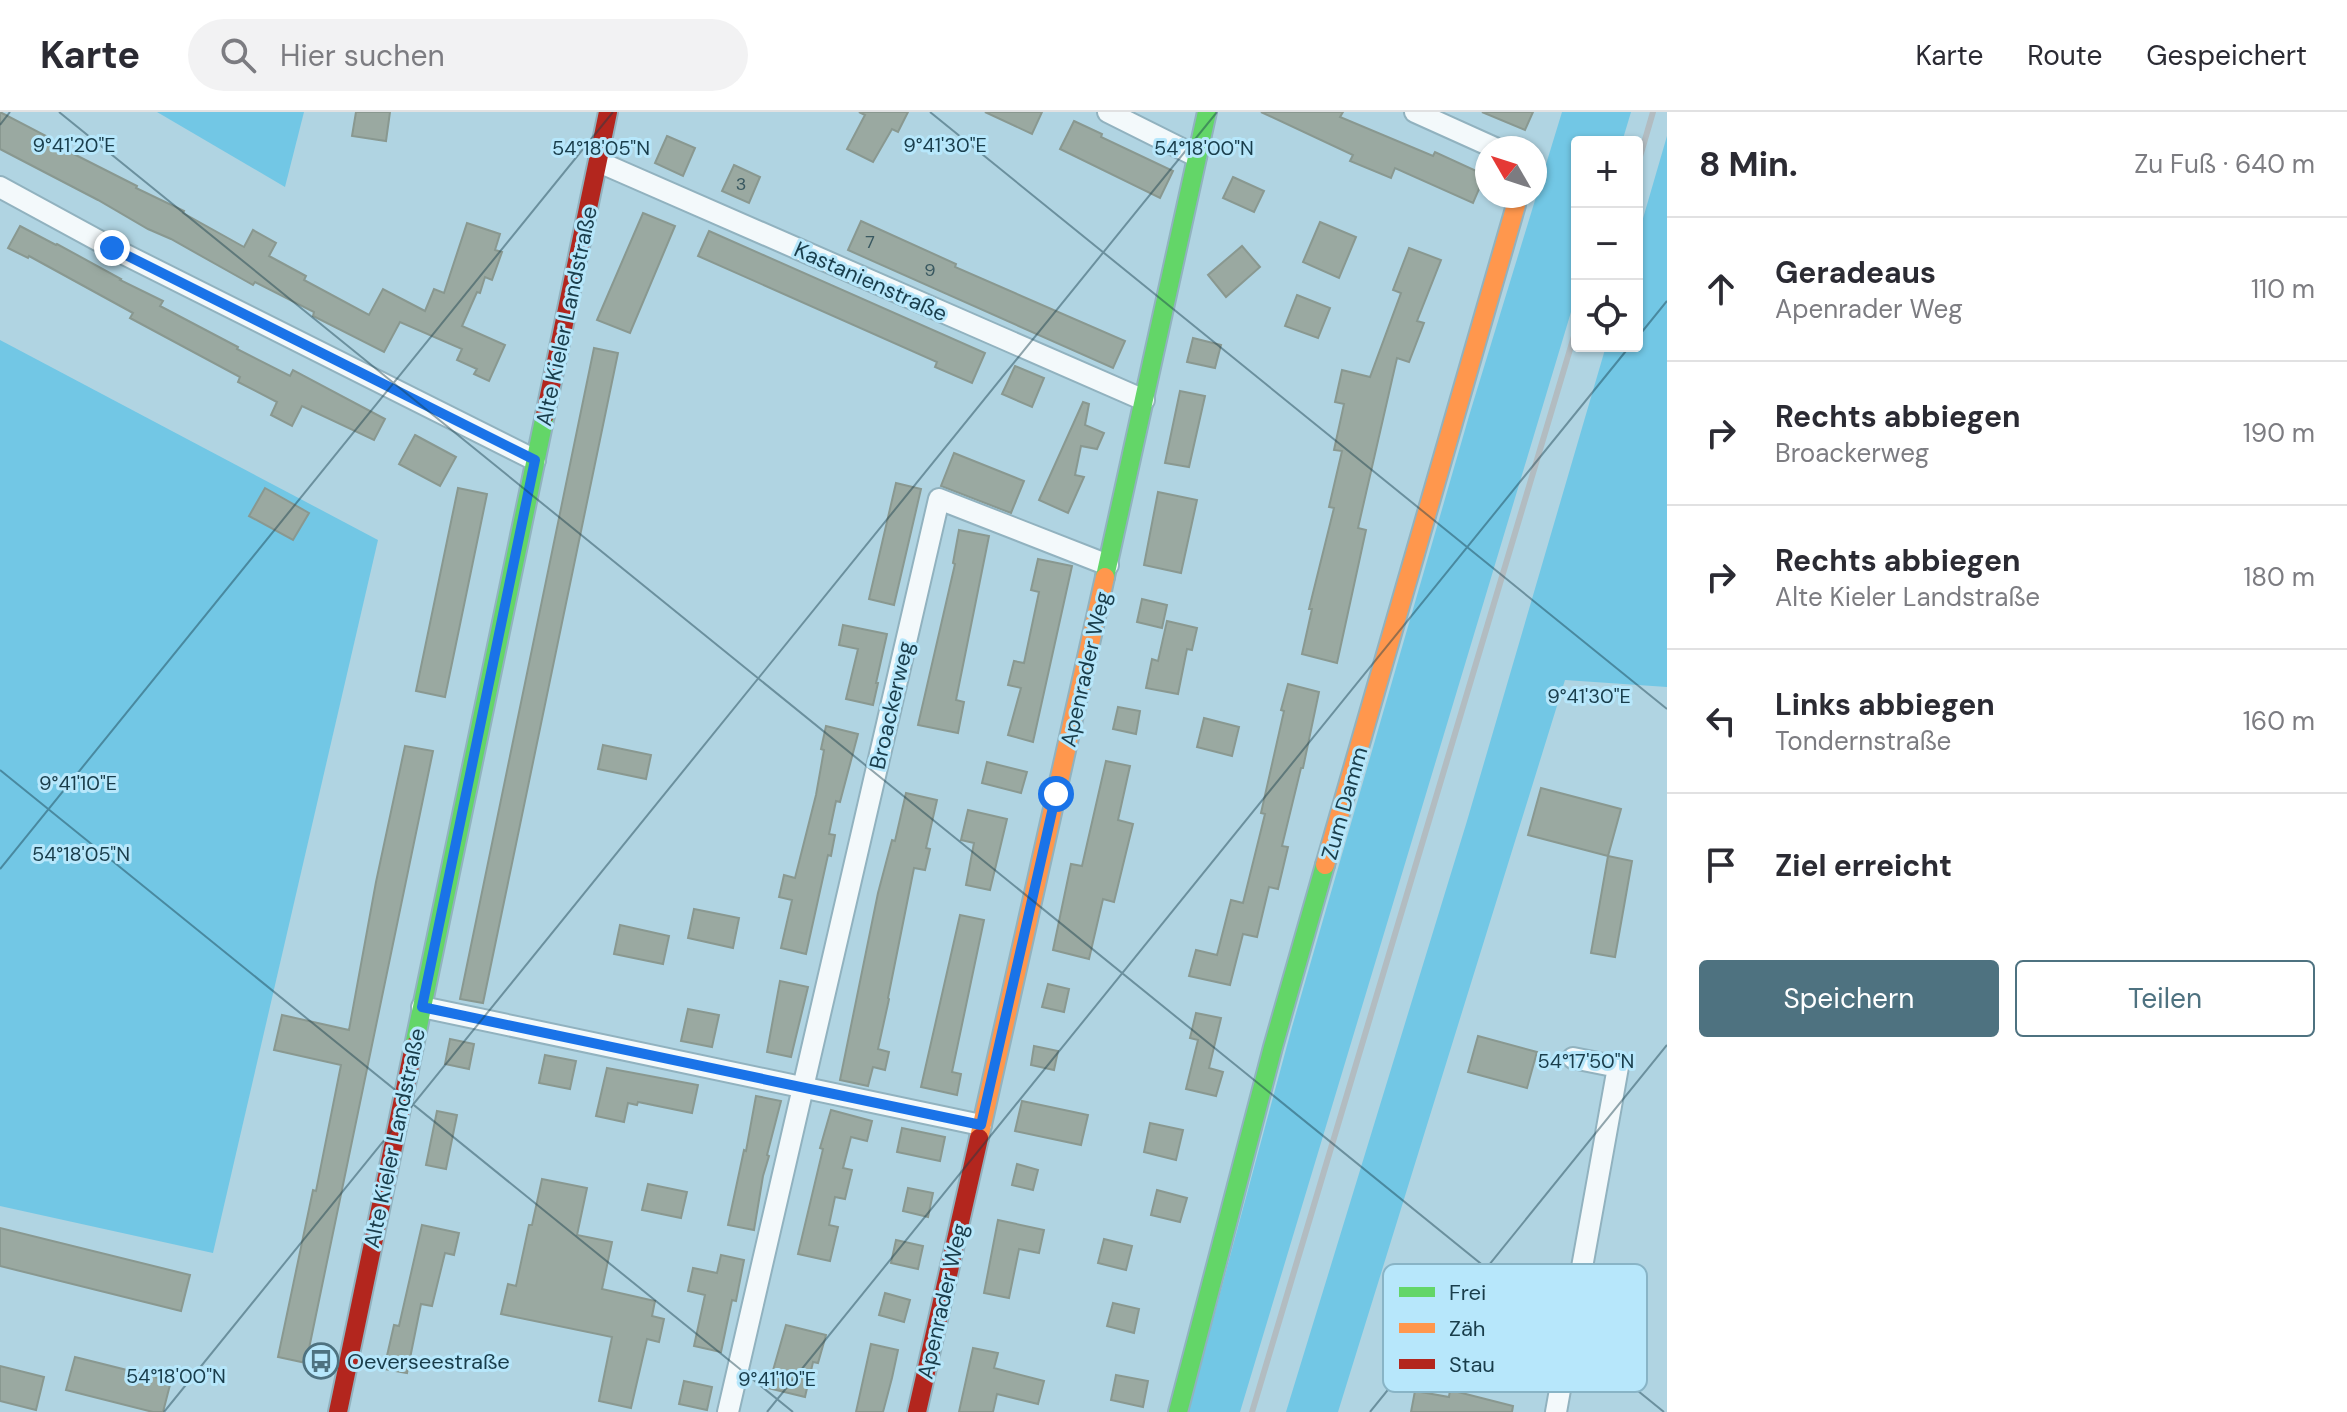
<!DOCTYPE html>
<html lang="de">
<head>
<meta charset="utf-8">
<style>
  body { margin:0; font-family:"DM Sans",sans-serif; background:#f2f2f3; color:#2b2b33 }
  .controls { position:absolute; right:24px; top:24px; display:grid; overflow:hidden; border-radius:8px; box-shadow:0 2px 6px #0004 }
  .controls button { width:72px; height:72px; display:grid; place-items:center; padding:0; border:0; border-bottom:2px solid #e1e1e2; background:#fff; color:#2b2b33; font:40px sans-serif }
  .compass { position:absolute; left:1475px; top:24px; width:72px; height:72px; border-radius:50%; background:#fff; box-shadow:0 2px 6px #0004; rotate:309deg }
  .stop { position:absolute; width:24px; height:24px; margin:-18px; border:6px solid #1a73e8; border-radius:50%; background:#fff }
  .stop.end { background:#1a73e8; border-color:#fff; box-shadow:0 2px 8px #0008 }
  .list { margin:0; padding:0; list-style:none }
  h2 { display:flex; justify-content:space-between; align-items:center; height:104px; margin:0; padding:0 32px; font-size:34px }
  h2 small { font-size:26px; font-weight:400; color:#7c7c81 }
  .list li { display:grid; grid-template-columns:52px 1fr auto; gap:24px; align-items:center; box-sizing:border-box; height:144px; padding:0 32px; border-top:2px solid #e1e1e2 }
  .list b { display:block; font-size:30px; white-space:nowrap }
  .list p { margin:0; font-size:26px; white-space:nowrap; color:#7c7c81 }
  .list em { font-size:26px; font-style:normal; color:#7c7c81 }
  .actions { display:flex; gap:16px; padding:24px 32px }
  .actions a { flex:1; padding:18px 0; border:2px solid #4e7280; border-radius:8px; text-align:center; font-size:28px; color:#4e7280 }
  .actions .main { background:#4e7280; color:#fff }
  .icon { flex:none; width:44px; height:44px; fill:none; stroke:currentColor; stroke-width:2; stroke-linecap:round; stroke-linejoin:round }
  .map { position:relative; flex:none; width:1667px; height:1300px; overflow:hidden }
  header { display:flex; align-items:center; gap:48px; box-sizing:border-box; height:112px; padding:0 40px; background:#fff; border-bottom:2px solid #e1e1e2 }
  header strong { font-size:38px }
  nav { display:flex; gap:44px; margin-inline-start:auto; font-size:28px }
  .search { width:560px; height:72px; background:#f2f2f3; display:flex; align-items:center; gap:20px; box-sizing:border-box; padding:0 28px; border-radius:44px; color:#7c7c81; font-size:30px }
  main { display:flex }
  aside { flex:1; background:#fff }
  .map>svg:first-child { display:block }
</style>
</head>
<body>
<header>
<strong>Karte</strong>
<div class="search"><svg class="icon" aria-label="search" viewBox="0 0 24 24"><circle cx="10" cy="10" r="6"/><path d="M15 15l6 6"/></svg>Hier suchen</div>
<nav><a>Karte</a><a>Route</a><a>Gespeichert</a></nav>
</header>
<main>
<div class="map">
<svg width="1667" height="1300" viewBox="0 0 1667 1300">
  <rect width="100%" height="100%" fill="#b0d4e2"/>
  <g fill="#72c7e5">
    <polygon points="157,0 304,0 285,75"/>
    <polygon points="1562,0 1631,0 1622,30 1577,30 1577,180 1240,1300 1188,1300 1292,915 1469,304"/>
    <polygon points="1667,24 1667,575 1565,568 1338,1300 1286,1300 1467,709 1606,234 1637,234 1637,127"/>
    <polygon points="0,228 378,428 213,1141 0,1094"/>
  </g>
  <g fill="#9aa9a1" stroke="#899890" stroke-width="2">
    <polygon points="0,0 52,27 50,30 137,74 136,76 184,99 183,101 244,135 253,118 276,131 269,144 306,164 304,168 369,203 383,177 425,199 434,177 444,181 467,111 500,122 495,138 502,140 492,168 485,165 480,181 477,180 462,214 505,233 489,269 474,262 477,257 457,248 462,237 400,210 384,240 313,204 314,200 255,170 253,173 171,127 148,117 98,88 0,37"/>
    <polygon points="356,0 390,0 386,29 352,24"/>
    <polygon points="859,0 908,0 898,20 892,17 873,50 847,37 865,3"/>
    <polygon points="985,0 1042,0 1032,22"/>
    <polygon points="1261,0 1343,0 1340,5 1433,44 1435,40 1485,63 1473,91 1395,56 1391,66 1350,49 1353,43"/>
    <polygon points="1482,0 1533,0 1525,18"/>
    <polygon points="1074,9 1102,22 1101,25 1173,59 1160,86 1060,37"/>
    <polygon points="667,24 695,36 683,64 655,51"/>
    <polygon points="734,53 760,65 749,91 722,79"/>
    <polygon points="1233,65 1264,79 1254,100 1223,86"/>
    <polygon points="643,101 675,114 630,221 597,208"/>
    <polygon points="861,109 956,152 955,155 1125,229 1113,256 848,138"/>
    <polygon points="1320,110 1356,125 1339,166 1303,150"/>
    <polygon points="20,114 56,133 57,132 121,167 120,168 163,189 160,194 238,235 237,237 290,264 293,258 385,307 374,328 302,294 292,314 271,303 277,290 238,270 240,265 130,206 133,201 29,144 28,146 8,136"/>
    <polygon points="709,119 985,241 972,271 935,255 937,250 698,144"/>
    <polygon points="1242,134 1260,155 1226,185 1208,163"/>
    <polygon points="1409,136 1441,148 1417,209 1424,211 1409,250 1397,246 1358,416 1366,418 1337,551 1302,542 1312,497 1309,497 1334,396 1329,395 1342,339 1334,338 1344,292 1335,290 1342,258 1370,265 1401,181 1393,178"/>
    <polygon points="1297,183 1330,196 1318,226 1285,214"/>
    <polygon points="1193,226 1221,233 1215,256 1187,250"/>
    <polygon points="594,236 618,241 483,891 460,887"/>
    <polygon points="1015,254 1044,266 1032,295 1002,282"/>
    <polygon points="1180,279 1205,284 1189,355 1165,351"/>
    <polygon points="1083,290 1089,292 1085,313 1104,321 1097,337 1081,334 1075,363 1084,365 1068,401 1039,388"/>
    <polygon points="415,323 456,345 440,374 399,352"/>
    <polygon points="954,341 1024,369 1011,401 941,374"/>
    <polygon points="896,371 921,377 894,493 869,487"/>
    <polygon points="265,376 309,401 293,428 249,404"/>
    <polygon points="458,376 487,382 445,585 416,579"/>
    <polygon points="1158,380 1197,388 1181,461 1144,453"/>
    <polygon points="959,418 989,424 956,588 964,590 958,621 918,613 955,452 953,451"/>
    <polygon points="1038,447 1072,454 1033,630 1008,623 1021,576 1008,573 1014,549 1024,551 1039,480 1031,478"/>
    <polygon points="1142,487 1167,493 1162,516 1137,510"/>
    <polygon points="1167,509 1197,516 1192,538 1187,537 1178,582 1146,576 1152,547 1158,549"/>
    <polygon points="843,513 887,522 876,571 878,571 873,593 846,587 858,537 839,533"/>
    <polygon points="1288,572 1319,580 1303,656 1301,656 1282,734 1288,735 1278,777 1269,775 1257,825 1243,822 1230,873 1189,864 1196,838 1217,843 1231,788 1243,791 1265,702 1261,701 1284,599 1281,598"/>
    <polygon points="1118,595 1140,599 1136,622 1113,617"/>
    <polygon points="1204,606 1239,615 1232,644 1197,635"/>
    <polygon points="826,614 858,622 840,690 836,689 829,722 835,723 831,744 828,743 806,842 781,836 792,788 779,785 784,763 795,766 816,683 824,638 821,637"/>
    <polygon points="603,633 651,643 646,667 598,657"/>
    <polygon points="405,634 433,639 306,1251 278,1245 313,1078 316,1079 341,953 274,938 282,903 349,918 376,770"/>
    <polygon points="1106,649 1130,654 1118,708 1133,712 1114,790 1103,787 1089,847 1053,838 1071,752 1082,754"/>
    <polygon points="987,650 1027,660 1021,681 982,671"/>
    <polygon points="1541,676 1621,697 1608,744 1528,723"/>
    <polygon points="906,681 937,688 926,736 930,737 925,758 914,756 888,886 889,887 878,937 889,940 885,958 873,955 868,974 840,968 878,781 892,728 895,729"/>
    <polygon points="968,698 1007,707 990,778 966,773 974,731 961,728"/>
    <polygon points="1608,744 1632,749 1615,845 1591,841"/>
    <polygon points="694,797 739,806 733,836 688,826"/>
    <polygon points="960,803 984,808 952,960 961,962 957,983 921,975"/>
    <polygon points="620,813 669,824 663,852 614,842"/>
    <polygon points="780,869 808,875 791,945 767,940"/>
    <polygon points="1048,872 1069,877 1064,900 1042,895"/>
    <polygon points="688,897 719,903 712,935 681,929"/>
    <polygon points="1196,901 1221,906 1209,956 1223,960 1216,984 1186,977 1198,928 1190,926"/>
    <polygon points="1478,924 1537,940 1527,976 1468,960"/>
    <polygon points="450,927 474,932 469,957 445,952"/>
    <polygon points="1034,934 1058,939 1054,958 1031,953"/>
    <polygon points="545,943 576,949 570,977 539,971"/>
    <polygon points="607,956 698,973 692,1001 638,990 637,993 628,991 624,1010 596,1004"/>
    <polygon points="756,984 781,989 767,1043 769,1044 763,1064 754,1118 728,1113 744,1038 746,1039"/>
    <polygon points="1022,989 1088,1003 1081,1033 1015,1019"/>
    <polygon points="831,998 872,1009 867,1029 851,1025 843,1056 852,1058 845,1087 835,1085 829,1113 838,1115 830,1149 798,1142 823,1037 820,1036"/>
    <polygon points="437,999 457,1003 446,1057 426,1053"/>
    <polygon points="1150,1011 1183,1018 1176,1048 1144,1040"/>
    <polygon points="902,1016 945,1025 940,1049 897,1040"/>
    <polygon points="1017,1052 1038,1058 1033,1078 1012,1073"/>
    <polygon points="542,1067 587,1076 577,1123 612,1130 602,1177 655,1189 652,1204 664,1207 659,1230 647,1227 631,1296 599,1289 612,1225 501,1202 508,1172 516,1174 529,1113 532,1113"/>
    <polygon points="648,1072 687,1080 681,1106 642,1098"/>
    <polygon points="908,1076 933,1081 928,1105 903,1099"/>
    <polygon points="1157,1078 1187,1086 1180,1110 1151,1103"/>
    <polygon points="998,1108 1044,1118 1039,1141 1019,1137 1009,1186 984,1181"/>
    <polygon points="422,1113 459,1121 454,1143 445,1141 432,1194 421,1192 407,1261 384,1257 394,1213 399,1214"/>
    <polygon points="0,1116 190,1163 181,1199 0,1154"/>
    <polygon points="1104,1127 1132,1134 1126,1158 1098,1151"/>
    <polygon points="896,1128 923,1134 918,1157 891,1151"/>
    <polygon points="721,1143 744,1148 736,1189 732,1188 721,1240 694,1234 705,1183 688,1179 693,1156 717,1161"/>
    <polygon points="885,1181 910,1188 904,1210 879,1203"/>
    <polygon points="1113,1191 1139,1197 1134,1221 1107,1214"/>
    <polygon points="786,1213 826,1223 818,1251 813,1250 805,1285 768,1276"/>
    <polygon points="871,1232 898,1238 892,1266 883,1300 856,1300"/>
    <polygon points="973,1236 998,1241 994,1256 1044,1269 1038,1292 997,1282 993,1300 959,1300"/>
    <polygon points="75,1245 171,1269 163,1300 153,1300 66,1278"/>
    <polygon points="0,1254 44,1265 36,1298 0,1289"/>
    <polygon points="1116,1263 1148,1269 1143,1295 1111,1288"/>
    <polygon points="684,1269 712,1275 707,1298 679,1292"/>
    <polygon points="1450,1278 1513,1294 1512,1300 1411,1300 1415,1279 1449,1285"/>
  </g>
  <g fill="none" stroke-linecap="round" stroke-linejoin="round">
    <defs>
      <g id="street">
        <polyline points="1108,0 1196,44"/>
        <polyline points="1415,0 1495,36"/>
        <polyline points="599,50 1144,288"/>
        <polyline points="0,75 112,136 535,348"/>
        <polyline points="422,895 981,1013"/>
        <polyline points="728,1300 939,387 1108,453"/>
        <polyline points="1556,1300 1618,955 1573,946"/>
      </g>
      <g id="fast">
        <polyline points="1105,465 1207,0"/>
        <polyline points="414,934 545,303"/>
        <polyline points="1178,1300 1273,935 1325,753"/>
      </g>
      <g id="slow">
        <polyline points="1325,753 1516,93 1516,84"/>
        <polyline points="979,1026 1105,465"/>
      </g>
      <g id="jam">
        <polyline points="545,303 608,0"/>
        <polyline points="338,1300 414,934"/>
        <polyline points="917,1300 979,1026"/>
      </g>
    </defs>
    <use href="#street" stroke="#91b2bf" stroke-width="24"/>
    <use href="#fast" stroke="#91b2bf" stroke-width="22"/>
    <use href="#slow" stroke="#91b2bf" stroke-width="22"/>
    <use href="#jam" stroke="#91b2bf" stroke-width="22"/>
    <use href="#street" stroke="#f3f9fb" stroke-width="20"/>
    <use href="#fast" stroke="#63d668" stroke-width="18"/>
    <use href="#slow" stroke="#ff974d" stroke-width="18"/>
    <use href="#jam" stroke="#b3261e" stroke-width="18"/>
    <g stroke="#b2bcc1" stroke-width="6">
      <polyline points="1637,55 1653,0"/>
      <polyline points="1252,1300 1577,214"/>
    </g>
  </g>
  <g fill="none" stroke-linecap="round" stroke-linejoin="round">
    <polyline stroke="#1a73e8" stroke-width="10" points="112,136 535,348 422,895 981,1013 1056,682"/>
  </g>
  <path fill="none" stroke="#193d4b" stroke-width="2" stroke-opacity="0.45" d="M59,0L1664,1300M930,0L1667,597M0,13L10,0M1637,226L1667,189M0,658L793,1300M0,757L613,0M164,1300L1217,0M767,1300L1630,234M1370,1300L1667,933"/>
  <defs>
    <symbol id="bus-ring" viewBox="-11 -11 22 22"><circle r="9.5" fill="#b7e7fb" stroke="#4e7280" stroke-width="1.5"/><path d="M-5-6H5V4H4V6H2V4H-2V6H-4V4H-5ZM-3.5-4V0h7V-4ZM-3.5 1.2v1.5H-2V1.2ZM2 1.2v1.5H3.5V1.2Z" fill="#4e7280"/></symbol>
  </defs>
  <g fill-rule="evenodd">
    <use href="#bus-ring" x="301" y="1229" width="40" height="40"/>
  </g>
  <g text-anchor="middle" stroke-width="6" stroke-linejoin="round" paint-order="stroke">
    <g font-size="18" fill="#395860">
      <text x="741" y="78">3</text>
      <text x="870" y="136">7</text>
      <text x="930" y="164">9</text>
    </g>
    <g font-size="22" fill="#193d4b" stroke="#b7e7fb">
      <text transform="translate(871 169) rotate(24)" y="8">Kastanienstraße</text>
      <text transform="translate(566 204) rotate(-78)" y="8">Alte Kieler Landstraße</text>
      <text transform="translate(1085 557) rotate(-77)" y="8">Apenrader Weg</text>
      <text transform="translate(891 593) rotate(-77)" y="8">Broackerweg</text>
      <text transform="translate(1344 691) rotate(-74)" y="8">Zum Damm</text>
      <text transform="translate(394 1026) rotate(-78)" y="8">Alte Kieler Landstraße</text>
      <text transform="translate(942 1189) rotate(-77)" y="8">Apenrader Weg</text>
    </g>
    <g font-size="22" fill="#193d4b" stroke="#b7e7fb" text-anchor="start">
      <text x="347" y="1257">Oeverseestraße</text>
    </g>
  </g>
  <rect x="1383" y="1152" width="264" height="128" rx="12" fill="#b7e7fb" stroke="#88b4c6" stroke-width="2"/>
  <rect x="1399" y="1175" width="36" height="10" fill="#63d668"/>
  <rect x="1399" y="1211" width="36" height="10" fill="#ff974d"/>
  <rect x="1399" y="1247" width="36" height="10" fill="#b3261e"/>
  <g font-size="22" fill="#193d4b">
    <text x="1449" y="1188">Frei</text>
    <text x="1449" y="1224">Zäh</text>
    <text x="1449" y="1260">Stau</text>
  </g>
  <g font-size="20" text-anchor="middle" fill="#193d4b" stroke="#b7e7fb" stroke-width="6" stroke-linejoin="round" paint-order="stroke">
    <text x="74" y="40">9°41'20"E</text>
    <text x="945" y="40">9°41'30"E</text>
    <text x="601" y="43">54°18'05"N</text>
    <text x="1204" y="43">54°18'00"N</text>
    <text x="1589" y="591">9°41'30"E</text>
    <text x="78" y="678">9°41'10"E</text>
    <text x="81" y="749">54°18'05"N</text>
    <text x="1586" y="956">54°17'50"N</text>
    <text x="176" y="1271">54°18'00"N</text>
    <text x="777" y="1274">9°41'10"E</text>
  </g>
</svg>
<div class="controls">
<button>+</button>
<button>−</button>
<button><svg class="icon" aria-label="locate" viewBox="0 0 24 24"><circle cx="12" cy="12" r="6"/><path d="M12 2v4M12 18v4M2 12h4M18 12h4"/></svg></button>
</div>
<svg class="compass" viewBox="-18 -18 36 36"><path d="M0-13l5 13h-10z" fill="#e53935"/><path d="M0 13l5-13h-10z" fill="#7c7c81"/></svg>
<div class="stop" style="left:1056px;top:682px"></div>
<div class="stop end" style="left:112px;top:136px"></div>
</div>
<aside>
<h2>8 Min.<small>Zu Fuß · 640 m</small></h2>
<ul class="list">
<li><svg class="icon" aria-label="ahead" viewBox="0 0 24 24"><path d="M12 20V5M6 11l6-6 6 6"/></svg><div><b>Geradeaus</b><p>Apenrader Weg</p></div><em>110 m</em></li>
<li><svg class="icon" aria-label="right" viewBox="0 0 24 24"><path d="M7 20v-9h11M14 6l5 5-5 5"/></svg><div><b>Rechts abbiegen</b><p>Broackerweg</p></div><em>190 m</em></li>
<li><svg class="icon" aria-label="right" viewBox="0 0 24 24"><path d="M7 20v-9h11M14 6l5 5-5 5"/></svg><div><b>Rechts abbiegen</b><p>Alte Kieler Landstraße</p></div><em>180 m</em></li>
<li><svg class="icon" aria-label="left" viewBox="0 0 24 24"><path d="M17 20v-9H6M10 6l-5 5 5 5"/></svg><div><b>Links abbiegen</b><p>Tondernstraße</p></div><em>160 m</em></li>
<li><svg class="icon" aria-label="arrive" viewBox="0 0 24 24"><path d="M6 21V4h12l-3 4 3 4H6"/></svg><div><b>Ziel erreicht</b></div></li>
</ul>
<div class="actions"><a class="main">Speichern</a><a>Teilen</a></div>
</aside>
</main>
</body>
</html>
